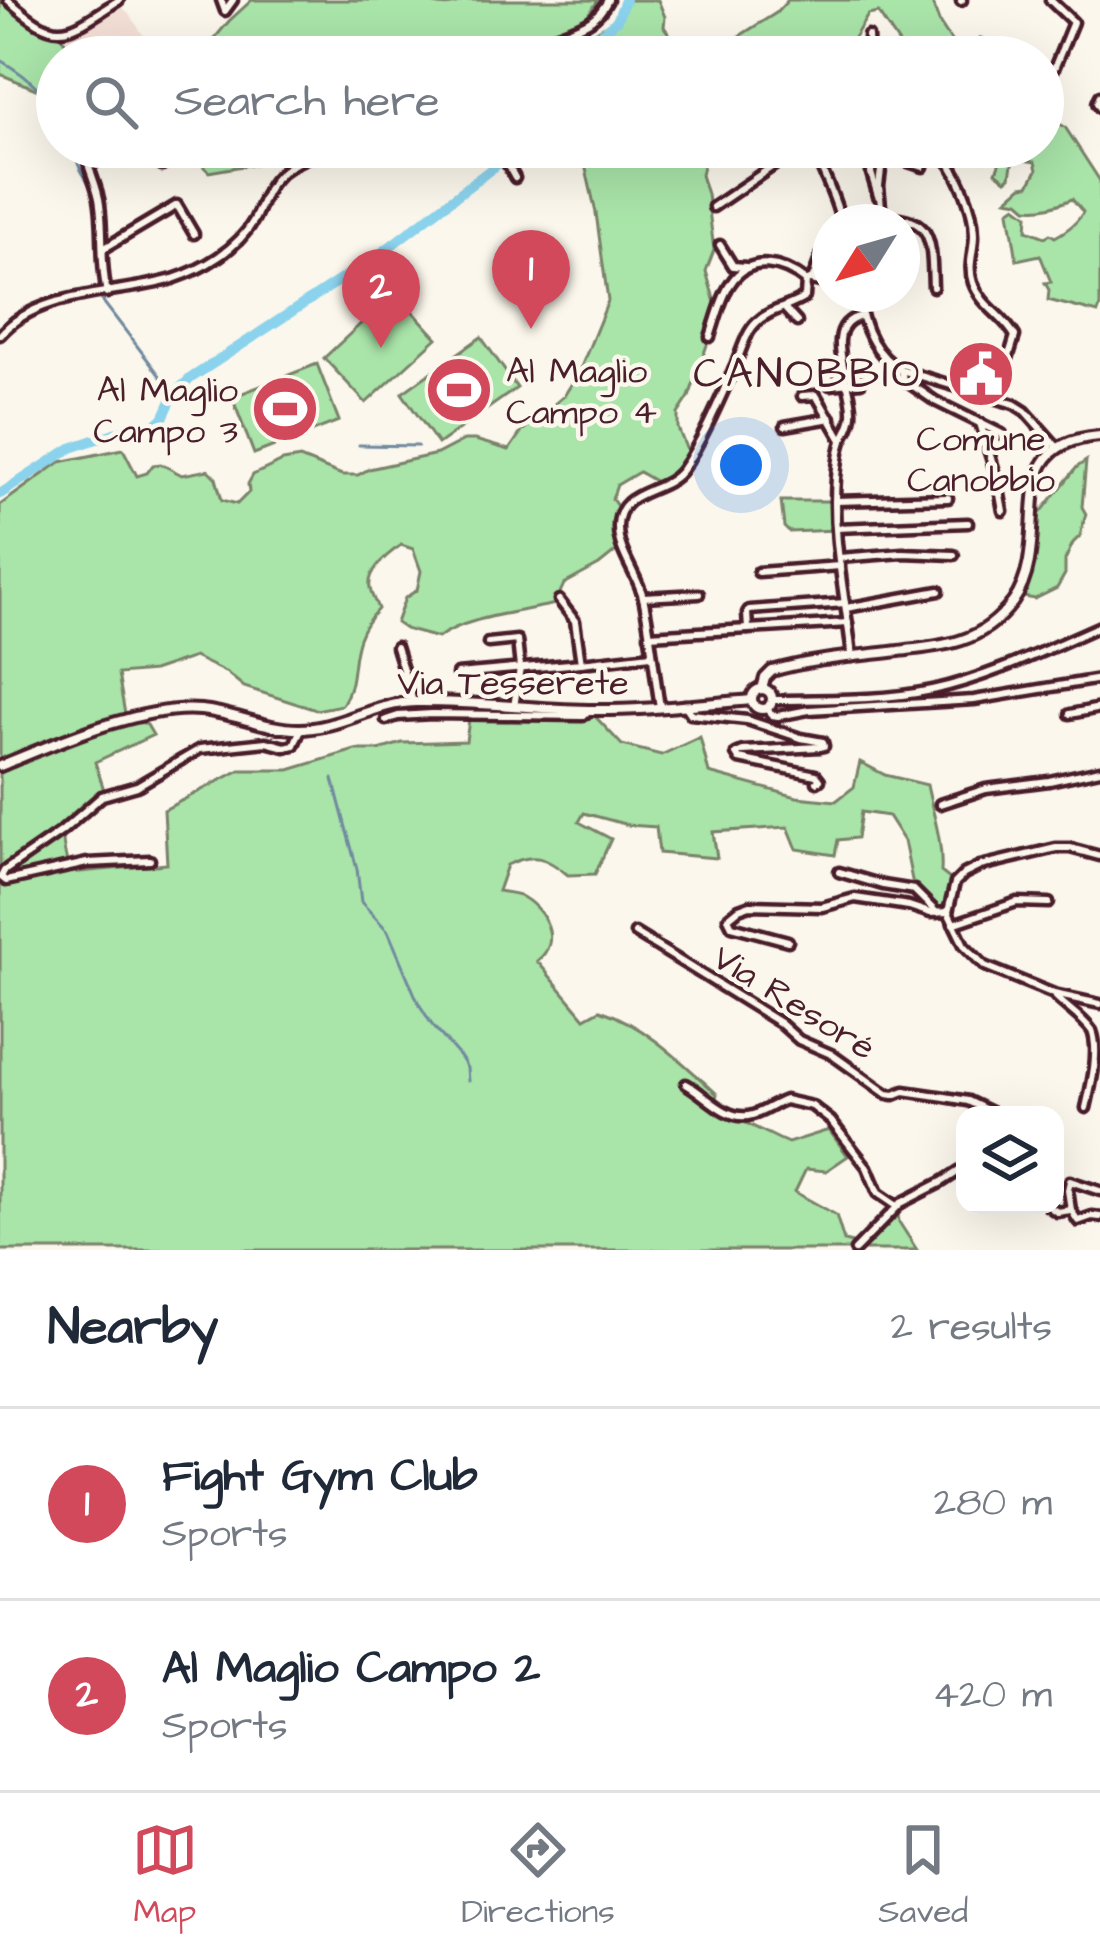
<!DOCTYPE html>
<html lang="en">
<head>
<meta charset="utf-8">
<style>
  body { margin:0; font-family:"Architects Daughter",sans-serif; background:#f6f6f7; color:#1f2937 }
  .controls { position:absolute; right:36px; bottom:36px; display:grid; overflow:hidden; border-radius:24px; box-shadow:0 12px 48px #0002 }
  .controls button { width:108px; height:108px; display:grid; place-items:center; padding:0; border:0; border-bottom:3px solid #e0e1e3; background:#fff; color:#1f2937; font:60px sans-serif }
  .compass { position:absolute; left:812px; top:204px; width:108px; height:108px; border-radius:50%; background:#fff; box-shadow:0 12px 48px #0002; rotate:233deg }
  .you { position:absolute; left:741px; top:465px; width:42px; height:42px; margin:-30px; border:9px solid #fff; border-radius:50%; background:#1a73e8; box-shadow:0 0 0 18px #1a73e833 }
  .badge { display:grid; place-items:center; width:78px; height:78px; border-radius:50%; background:#d1495b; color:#fff; font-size:39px; font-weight:700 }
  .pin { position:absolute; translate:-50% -99px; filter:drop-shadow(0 3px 6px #0008) }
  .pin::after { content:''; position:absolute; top:63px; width:42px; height:36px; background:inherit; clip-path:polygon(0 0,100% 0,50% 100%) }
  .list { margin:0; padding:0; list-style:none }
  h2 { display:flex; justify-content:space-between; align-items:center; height:156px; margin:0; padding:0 48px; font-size:51px }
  h2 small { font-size:39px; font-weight:400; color:#747a83 }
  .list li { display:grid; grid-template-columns:78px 1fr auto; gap:36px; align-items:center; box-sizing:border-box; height:192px; padding:0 48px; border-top:3px solid #e0e1e3 }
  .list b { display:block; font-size:45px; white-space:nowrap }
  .list p { margin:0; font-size:39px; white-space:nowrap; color:#747a83 }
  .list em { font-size:39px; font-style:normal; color:#747a83 }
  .icon { flex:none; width:66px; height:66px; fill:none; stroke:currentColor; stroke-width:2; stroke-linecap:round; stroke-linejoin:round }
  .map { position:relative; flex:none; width:1100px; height:1250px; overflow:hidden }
  .search { position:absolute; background:#fff; box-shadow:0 12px 48px #0002; left:36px; right:36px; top:36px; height:132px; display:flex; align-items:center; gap:30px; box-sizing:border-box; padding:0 42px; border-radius:66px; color:#747a83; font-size:45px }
  .sheet { height:540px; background:#fff }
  nav { display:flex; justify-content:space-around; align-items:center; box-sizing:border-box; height:168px; border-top:3px solid #e0e1e3; background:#fff; font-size:33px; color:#747a83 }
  nav a { display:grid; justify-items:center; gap:6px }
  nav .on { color:#d1495b }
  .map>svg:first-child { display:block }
</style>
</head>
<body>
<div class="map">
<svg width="1100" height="1250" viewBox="0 0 1100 1250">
  <rect width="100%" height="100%" fill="#fbf7ec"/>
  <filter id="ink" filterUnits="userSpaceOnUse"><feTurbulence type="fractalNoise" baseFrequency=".00833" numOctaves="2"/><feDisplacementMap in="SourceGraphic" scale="24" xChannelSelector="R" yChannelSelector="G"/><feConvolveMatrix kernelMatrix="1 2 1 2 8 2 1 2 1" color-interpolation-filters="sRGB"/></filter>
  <g filter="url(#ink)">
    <polygon fill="#f4dfd6" points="114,3 127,11 158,57 79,57 54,30 67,29"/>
    <g fill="#a9e4a9" stroke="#7a826a" stroke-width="3">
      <polygon points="0,0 8,0 54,30 79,57 57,57 57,98 0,74"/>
      <path d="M252,0H425C437,7 452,8 464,0H598C580,33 569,20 546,33C537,38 530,49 525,57H199L229,21Z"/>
      <polygon points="624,0 658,0 665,17 664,27 675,42 677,51 686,57 566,57 572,45 613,21"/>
      <polygon points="788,0 931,0 940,24 959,53 981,38 1002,48 1010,57 908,57 878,13 868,15 842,57 706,57 776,13"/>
      <path d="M1043,93L1051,119L1065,127L1100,181V307L1098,313L1048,300L1049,290L1045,283L1051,282L1040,255L1017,260L1009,211L1016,206L1028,215L1027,230L1045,237L1050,234L1055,237C1066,231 1078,223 1083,212L1072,199C1057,205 1044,210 1027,208L1019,201L1007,199L1022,186L1029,185L1037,170L1035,162L1018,159L1012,164L1010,177L1006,180L996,172L1001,159L996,147H1043Z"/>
      <polygon points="207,147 313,147 260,163 209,172 194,157"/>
      <path d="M577,147H707L701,175L707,194L714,250L706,271L718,313L689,397L678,414V428L688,453L674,475L658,483L639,472L617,485L612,499L621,512L619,549L599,565L564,584L555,604C522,612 464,617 438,638L405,629L396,623L405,598L417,590L421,571L413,549L401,545C388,554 367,570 370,588C371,596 376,602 378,609C343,645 362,673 342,705L316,710L244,687L227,673L194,657L153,671L118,674L125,714L147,725L153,735L95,762L104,790C63,821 55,821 70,873L167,864L164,810L240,770H289L355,750H379L402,743L466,741L471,705L589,710L622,745L661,755L700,737L709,773L797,797L836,801L854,787L860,762L885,775L927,785C933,815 943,841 941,872L955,883L948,912L937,913L914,890L904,841L888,816L861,812L857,838L838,840L835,855L797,849L788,827L713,832L717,858L659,853L656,827L628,825L584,813L579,822L611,839L595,874L568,875C546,857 534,852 507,865L498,891C499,891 517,894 519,895C545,908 563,941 537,961L585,1018L600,1010C645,1025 683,1063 717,1094L713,1107L779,1139L788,1143L829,1130L848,1156L826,1171L806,1169L795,1192L836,1215L844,1241L860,1245L897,1206L899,1222L917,1250H0V505L60,462L123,449L137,476L147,473L153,465L161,464L182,475L208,470L216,478L222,500L237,504L249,492L248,484L253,475L283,461L300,458L342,475H358L369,469L437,454L464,440H475L509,450L522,431L564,396L579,372L608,301L596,213L583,156Z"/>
      <polygon points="395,292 437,338 366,403 324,358"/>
      <polygon points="481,337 517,388 438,444 402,393"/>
      <polygon points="317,364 339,421 254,454 232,397"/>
      <polygon points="1086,461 1082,507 1086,514 1080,536 1073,543 1065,560 1065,574 1057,588 1035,599 1017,596 1027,575 1034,521 1077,467"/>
      <polygon points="781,501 835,501 836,530 789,532 784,527"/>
    </g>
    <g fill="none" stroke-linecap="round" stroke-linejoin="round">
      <g stroke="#718a9f" stroke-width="3">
        <path d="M0,60C25,75 54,95 57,125"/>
        <path d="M74,147C77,174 92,180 96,201C99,214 96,227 100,241"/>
        <polyline points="101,299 174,394"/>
        <polyline points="154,426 155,431"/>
        <polyline points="359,445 418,446"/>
        <polyline points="333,779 357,869 361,902 388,931 418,1002 432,1025 461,1058 467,1068 468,1081"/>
      </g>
      <g stroke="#8bd2ec" stroke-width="10">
        <polyline points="573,57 617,20 625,0"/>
        <polyline points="0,494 71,448 123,430 147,429 154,426 163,418 174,394 191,378 384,251 520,147"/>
      </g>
      <defs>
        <g id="minor">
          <polyline points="221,0 225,11 233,0"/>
          <polyline points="1050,0 1073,22 1053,71"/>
          <polyline points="961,1 962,0"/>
          <polyline points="868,36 869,57"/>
          <path d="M533,57C558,21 588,38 608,0"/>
          <polyline points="1100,96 1097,103 1100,108"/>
          <polyline points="123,147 156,160 162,166"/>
          <polyline points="498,147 515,178"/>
          <path d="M814,147C821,173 836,196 841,222"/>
          <polyline points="873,147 871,173 878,196"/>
          <path d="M937,147C956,167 974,206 974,235C974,252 967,266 973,283C982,307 1003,315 1015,336L1007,362L990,396"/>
          <polyline points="713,207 801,147"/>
          <polyline points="882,217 879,186 882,162 899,159 923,167"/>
          <path d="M877,222L882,217C935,215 931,244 933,287"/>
          <polyline points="720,245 733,266 746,267"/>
          <polyline points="103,249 177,205 194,234"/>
          <polyline points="810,280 830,284"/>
          <polyline points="812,280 821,256 830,246"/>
          <path d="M107,293C100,263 104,235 100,205C99,193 93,179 89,167L115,147"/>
          <path d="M858,294C862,324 874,355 901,370L1014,404L1025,411L1057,447"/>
          <polyline points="786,310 797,322"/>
          <path d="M0,335C38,290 119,295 173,279C203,269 238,249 254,220C264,200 268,180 289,167C334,137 369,162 414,147"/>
          <path d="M710,337C716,320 721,297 731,283C750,254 783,263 806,281"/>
          <polyline points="828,368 830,385 861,382"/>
          <polyline points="901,371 903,379 935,401 1002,434"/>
          <polyline points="802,396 816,395 842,440"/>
          <polyline points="980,423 997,478 1003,511"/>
          <polyline points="785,426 831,418"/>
          <polyline points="835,501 948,498"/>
          <polyline points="836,528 968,523"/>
          <polyline points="839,558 903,553 954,555"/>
          <polyline points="758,572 840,566"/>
          <polyline points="643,597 699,594"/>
          <polyline points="846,608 939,591"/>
          <polyline points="748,629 747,613 749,610 845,603"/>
          <polyline points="649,635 848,623"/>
          <polyline points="488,643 517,640 520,668 514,707"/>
          <polyline points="396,647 413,702"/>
          <path d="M852,657C846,598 831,538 836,478C837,467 838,452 842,441C846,432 851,426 852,415C855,386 817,325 862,316"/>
          <polyline points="581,663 651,655"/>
          <polyline points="457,674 581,663 575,621 559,600"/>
          <polyline points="685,705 691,714 747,720 801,738 823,742 824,746 820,747 743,751 736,754 739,759 816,775 820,780 817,782"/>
          <path d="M660,707C654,671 651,633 643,597C637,574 618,552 618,528C617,488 664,495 682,470C703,440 721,397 736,363C742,349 746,332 757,322C770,309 789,308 805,297L806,281"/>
          <polyline points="1070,714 1100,708"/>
          <polyline points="386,720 398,716 432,714 583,716 589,710"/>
          <polyline points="940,804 986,789 1049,781 1100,770"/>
          <polyline points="1100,856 1070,848 1056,848 980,866 964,874 955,883 948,912 964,945 985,966 1054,994 1100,1004"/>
          <polyline points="150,860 87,863 6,881 1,877 4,871 62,831 102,796 137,786 200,749 266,742 285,747 294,745 301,729"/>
          <polyline points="839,872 883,885 914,890 937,913"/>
          <polyline points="953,924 1017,902 1049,903"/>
          <polyline points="635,933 780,1023 799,1040 831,1054 887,1094 894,1095 904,1091 945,1097 968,1101 997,1115"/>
          <polyline points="788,941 732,926 728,918 739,909 750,905 822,907 855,898 909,906 930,913 948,912"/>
          <path d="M1056,997C1067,1008 1083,1018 1092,1031C1100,1051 1091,1086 1086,1108"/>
          <path d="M686,1084C705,1094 724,1119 748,1116C760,1115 773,1104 785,1100L812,1106L831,1121L867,1167L878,1193L897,1206"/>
          <polyline points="1047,1205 1057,1212 1071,1210 1078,1221 1092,1216 1100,1217"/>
          <polyline points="1071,1210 1068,1190 1070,1181 1100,1191"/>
          <polyline points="855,1250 901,1203 942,1182 965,1167"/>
        </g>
        <g id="tertiary">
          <path d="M8,0C59,45 65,35 119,0"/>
          <path d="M772,700C825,699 880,701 932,690C991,677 1045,650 1100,626"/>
          <polyline points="766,708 772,715 778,716 809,710 974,700 1100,679"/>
        </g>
        <g id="secondary">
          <path d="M762,689L765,678L772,671C813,659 857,656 899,651C920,648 942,647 962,640C983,633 1000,619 1013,602C1057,539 996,443 1100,436"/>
          <circle cx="762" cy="699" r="10"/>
          <path d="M0,766C53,744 143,704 201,710C234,713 266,729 299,729C339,729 374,703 415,702C472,701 530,709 588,710C643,711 698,704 752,700"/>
        </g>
      </defs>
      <use href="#minor" stroke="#4a1f2b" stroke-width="15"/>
      <use href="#tertiary" stroke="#4a1f2b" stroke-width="15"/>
      <use href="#secondary" stroke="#4a1f2b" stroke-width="16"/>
      <use href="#minor" stroke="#fbf7ec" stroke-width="6"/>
      <use href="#tertiary" stroke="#fbf7ec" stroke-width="6"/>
      <use href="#secondary" stroke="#fbf7ec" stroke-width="8"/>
    </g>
  </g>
  <defs>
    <symbol id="civic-disc" viewBox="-11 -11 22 22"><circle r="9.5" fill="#d1495b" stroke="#fbf7ec"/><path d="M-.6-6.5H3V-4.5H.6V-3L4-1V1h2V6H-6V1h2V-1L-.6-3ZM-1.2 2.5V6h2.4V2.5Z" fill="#fff"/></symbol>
    <symbol id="stadium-disc" viewBox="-11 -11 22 22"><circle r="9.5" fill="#d1495b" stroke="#fbf7ec"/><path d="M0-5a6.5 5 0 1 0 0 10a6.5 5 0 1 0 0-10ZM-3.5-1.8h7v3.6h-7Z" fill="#fff"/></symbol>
  </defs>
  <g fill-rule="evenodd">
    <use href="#civic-disc" x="943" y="336" width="76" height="76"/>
    <use href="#stadium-disc" x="421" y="352" width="76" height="76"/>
    <use href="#stadium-disc" x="247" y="371" width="76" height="76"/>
  </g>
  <g text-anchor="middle" stroke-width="9" stroke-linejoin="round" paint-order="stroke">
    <g font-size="36" fill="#4a1f2b" stroke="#fbf7ec" text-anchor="start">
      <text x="506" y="382">Al Maglio<tspan x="506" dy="41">Campo 4</tspan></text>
      <text x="238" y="401" text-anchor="end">Al Maglio<tspan x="238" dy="41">Campo 3</tspan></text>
      <text x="981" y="450" text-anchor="middle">Comune<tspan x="981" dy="41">Canobbio</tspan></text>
    </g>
    <g font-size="36" fill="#4a1f2b" stroke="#fbf7ec">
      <text x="513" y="694">Via Tesserete</text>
      <text transform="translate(795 1001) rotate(32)" y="13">Via Resoré</text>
    </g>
    <g font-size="42" letter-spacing="3" fill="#4a1f2b" stroke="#fbf7ec">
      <text x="808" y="387">CANOBBIO</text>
    </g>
  </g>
</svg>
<div class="controls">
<button><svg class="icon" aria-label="layers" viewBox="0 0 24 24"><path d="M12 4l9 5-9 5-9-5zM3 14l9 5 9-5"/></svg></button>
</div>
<svg class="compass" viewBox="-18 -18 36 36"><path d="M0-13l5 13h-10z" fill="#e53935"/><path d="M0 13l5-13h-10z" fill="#747a83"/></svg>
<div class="you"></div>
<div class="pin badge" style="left:531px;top:329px">1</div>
<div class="pin badge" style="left:381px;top:348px">2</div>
<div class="search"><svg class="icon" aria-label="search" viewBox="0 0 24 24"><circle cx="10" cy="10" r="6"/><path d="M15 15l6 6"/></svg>Search here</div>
</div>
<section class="sheet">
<h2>Nearby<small>2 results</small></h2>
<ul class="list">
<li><span class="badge">1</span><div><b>Fight Gym Club</b><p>Sports</p></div><em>280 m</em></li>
<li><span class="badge">2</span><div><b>Al Maglio Campo 2</b><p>Sports</p></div><em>420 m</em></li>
</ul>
</section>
<nav>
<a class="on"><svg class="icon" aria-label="map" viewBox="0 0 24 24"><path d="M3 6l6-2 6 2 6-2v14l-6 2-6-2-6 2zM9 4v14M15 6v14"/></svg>Map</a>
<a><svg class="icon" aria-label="directions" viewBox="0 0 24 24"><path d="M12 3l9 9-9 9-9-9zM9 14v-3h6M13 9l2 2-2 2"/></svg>Directions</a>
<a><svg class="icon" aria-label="saved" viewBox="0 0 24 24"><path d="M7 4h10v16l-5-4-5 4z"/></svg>Saved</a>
</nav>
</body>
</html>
